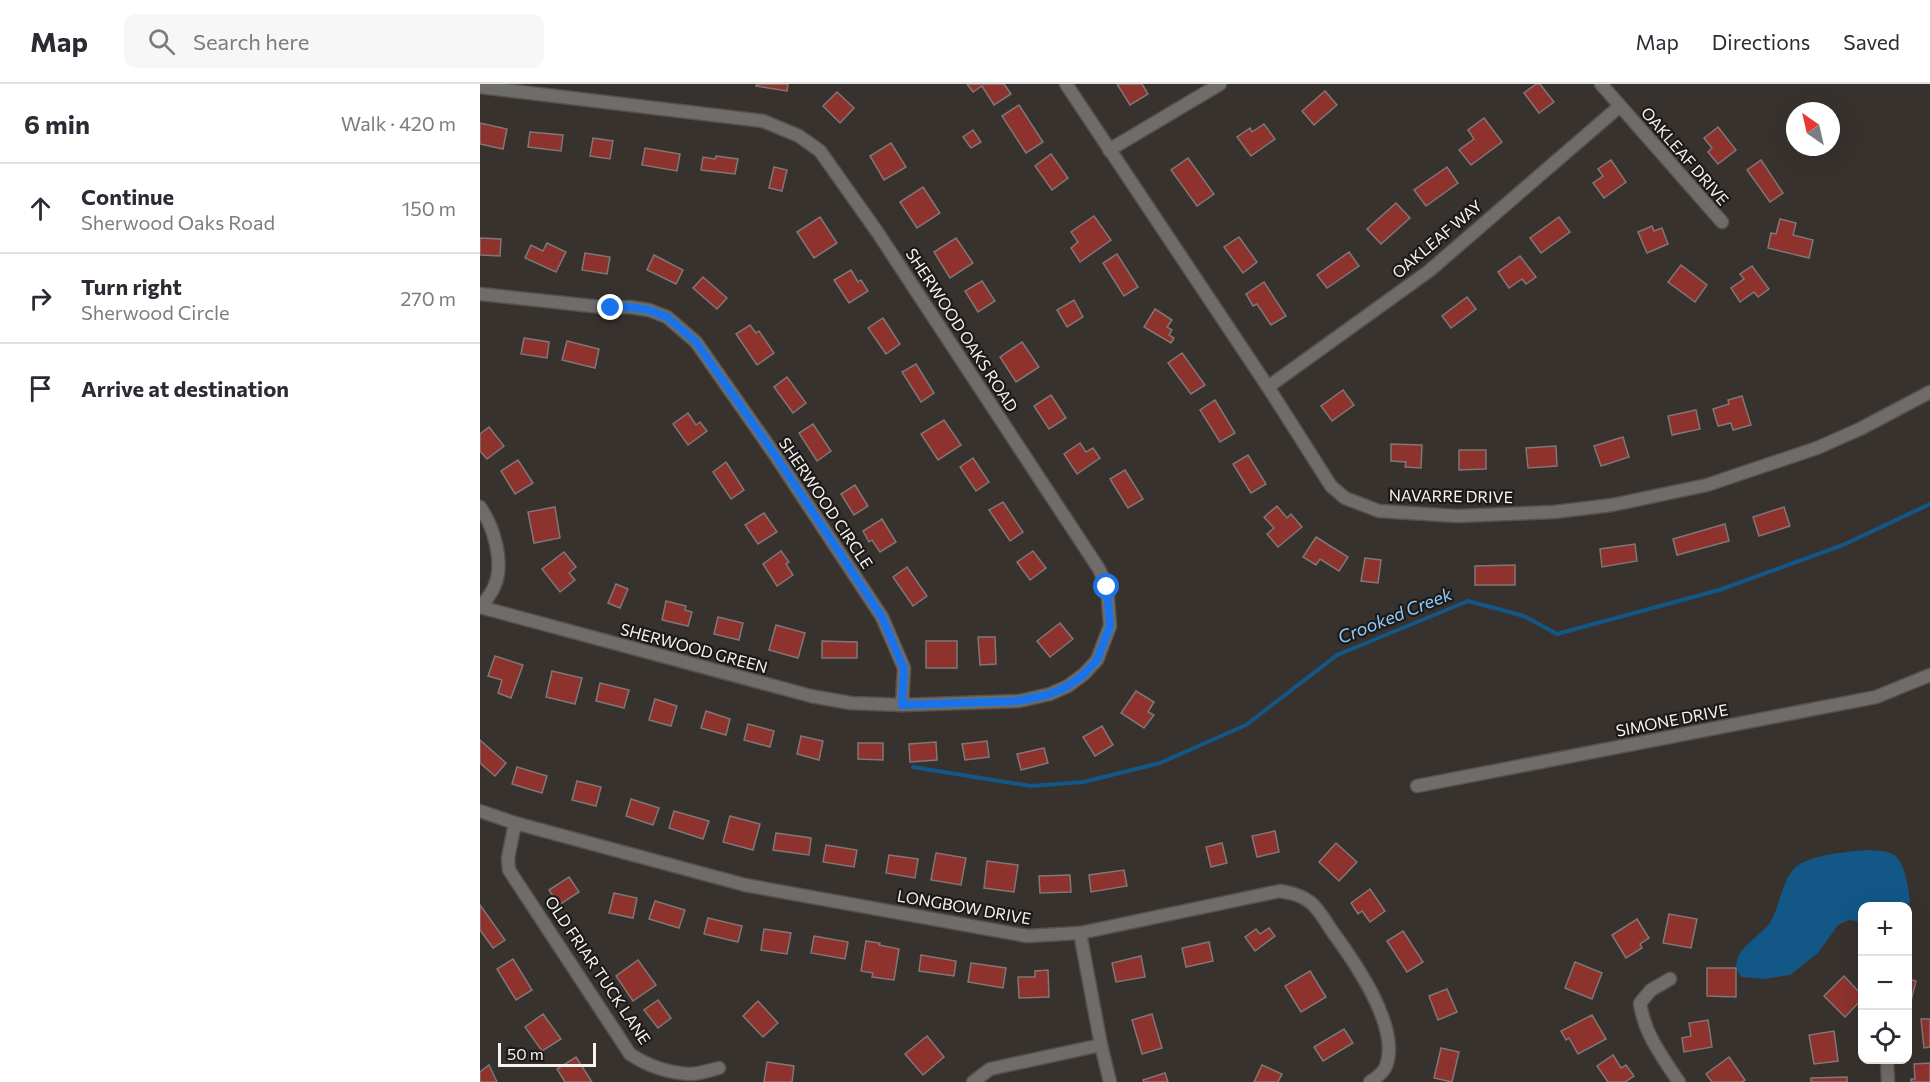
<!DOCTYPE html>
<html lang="en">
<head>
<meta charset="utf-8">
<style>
  body { margin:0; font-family:Commissioner,sans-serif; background:#f7f7f7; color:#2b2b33 }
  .controls { position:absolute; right:18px; bottom:18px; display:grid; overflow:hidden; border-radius:12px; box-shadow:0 6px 24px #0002 }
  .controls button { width:54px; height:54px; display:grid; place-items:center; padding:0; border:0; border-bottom:2px solid #e1e1e2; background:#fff; color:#2b2b33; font:30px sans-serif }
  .compass { position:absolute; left:1306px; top:18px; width:54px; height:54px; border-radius:50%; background:#fff; box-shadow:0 6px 24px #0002; rotate:326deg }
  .scale { position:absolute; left:18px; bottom:15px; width:98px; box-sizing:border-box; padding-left:6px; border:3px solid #f7f3f1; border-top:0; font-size:16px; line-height:21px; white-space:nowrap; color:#f7f3f1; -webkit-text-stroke:4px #1d1b19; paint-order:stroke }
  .stop { position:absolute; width:18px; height:18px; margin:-14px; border:4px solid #1a73e8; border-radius:50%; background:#fff }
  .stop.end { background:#1a73e8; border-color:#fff; box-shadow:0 2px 6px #0008 }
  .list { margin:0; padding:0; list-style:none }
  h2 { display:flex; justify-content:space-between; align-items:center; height:78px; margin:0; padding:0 24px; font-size:26px }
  h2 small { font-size:20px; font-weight:400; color:#7c7c81 }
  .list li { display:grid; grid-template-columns:39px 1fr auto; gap:18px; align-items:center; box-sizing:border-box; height:90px; padding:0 24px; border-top:2px solid #e1e1e2 }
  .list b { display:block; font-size:22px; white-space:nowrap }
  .list p { margin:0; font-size:20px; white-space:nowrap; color:#7c7c81 }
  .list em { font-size:20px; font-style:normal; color:#7c7c81 }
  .icon { flex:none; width:33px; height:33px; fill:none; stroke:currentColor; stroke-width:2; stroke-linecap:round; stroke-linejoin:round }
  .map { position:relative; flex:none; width:1450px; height:998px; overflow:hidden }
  header { display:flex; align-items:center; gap:36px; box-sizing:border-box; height:84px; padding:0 30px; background:#fff; border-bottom:2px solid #e1e1e2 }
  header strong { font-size:28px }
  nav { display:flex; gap:33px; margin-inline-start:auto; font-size:21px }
  .search { width:420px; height:54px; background:#f7f7f7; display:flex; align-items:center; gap:15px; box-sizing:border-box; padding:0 21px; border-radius:12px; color:#7c7c81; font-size:22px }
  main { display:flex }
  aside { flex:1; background:#fff }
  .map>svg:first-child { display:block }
</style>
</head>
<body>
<header>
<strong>Map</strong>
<div class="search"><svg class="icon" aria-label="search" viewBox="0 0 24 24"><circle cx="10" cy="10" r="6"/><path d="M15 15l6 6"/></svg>Search here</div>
<nav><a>Map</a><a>Directions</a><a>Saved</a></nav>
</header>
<main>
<aside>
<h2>6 min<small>Walk · 420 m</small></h2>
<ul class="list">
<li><svg class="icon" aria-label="ahead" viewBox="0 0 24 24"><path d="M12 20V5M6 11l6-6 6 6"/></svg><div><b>Continue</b><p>Sherwood Oaks Road</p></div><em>150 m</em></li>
<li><svg class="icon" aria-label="right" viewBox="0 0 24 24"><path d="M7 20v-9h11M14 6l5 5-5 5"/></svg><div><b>Turn right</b><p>Sherwood Circle</p></div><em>270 m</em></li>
<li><svg class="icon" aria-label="arrive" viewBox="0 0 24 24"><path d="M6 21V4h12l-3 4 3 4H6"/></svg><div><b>Arrive at destination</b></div></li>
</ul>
</aside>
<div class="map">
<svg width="1450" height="998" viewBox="0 0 1450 998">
  <rect width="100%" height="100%" fill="#38322f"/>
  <path fill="#125786" d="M1389,766C1397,767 1406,766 1414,771C1425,777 1429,806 1430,818L1425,822H1382V838L1369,836L1358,841L1338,869L1310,891L1284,895L1261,893C1257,887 1255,883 1257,876C1262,860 1282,851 1291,837C1301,820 1302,791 1320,780C1340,769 1367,768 1389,766Z"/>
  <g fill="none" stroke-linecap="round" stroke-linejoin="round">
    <polyline stroke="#125786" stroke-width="4" points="433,683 551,702 603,698 680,679 766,641 857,571 988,517 1044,532 1077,550 1239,506 1363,461 1450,420"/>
  </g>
  <g fill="#8e322e" stroke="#7f7776" stroke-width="1.5">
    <polygon points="277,0 308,0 307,7 276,2"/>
    <polygon points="487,0 524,0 531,10 514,21 502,2 493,8"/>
    <polygon points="637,0 662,0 668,10 650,21"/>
    <polygon points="1056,0 1060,0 1074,18 1059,29 1044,9"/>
    <polygon points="845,7 857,21 834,41 822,27"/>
    <polygon points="357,8 374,24 360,39 343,22"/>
    <polygon points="539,21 563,58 546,69 522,32"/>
    <polygon points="1004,34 1022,58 991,81 979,66 994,55 988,46"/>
    <polygon points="0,39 27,45 23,65 0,60"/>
    <polygon points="784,40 795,55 771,72 757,53 770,44 772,48"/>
    <polygon points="1238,43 1256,66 1238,80 1228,68 1232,64 1224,54"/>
    <polygon points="493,46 501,58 491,64 483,53"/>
    <polygon points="50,48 83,51 81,67 48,63"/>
    <polygon points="113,54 133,57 130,75 110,72"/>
    <polygon points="411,59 426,83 404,96 390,72"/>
    <polygon points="165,64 200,70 197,87 162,81"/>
    <polygon points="571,70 588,94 572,106 555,82"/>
    <polygon points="236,72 258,75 255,90 221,86 223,73 235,75"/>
    <polygon points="708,74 734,110 717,122 691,86"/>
    <polygon points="1131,76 1146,98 1124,114 1113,99 1123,92 1118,85"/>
    <polygon points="1281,76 1303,109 1290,118 1267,86"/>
    <polygon points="294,83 307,86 302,107 289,104"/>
    <polygon points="967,83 978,99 946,122 934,106"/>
    <polygon points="443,103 460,129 437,144 420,118"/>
    <polygon points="916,119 930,134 901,160 887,145"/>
    <polygon points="614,132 631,156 600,178 591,164 598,158 591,148"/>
    <polygon points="340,133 357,159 334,174 317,148"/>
    <polygon points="1079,133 1090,148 1061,169 1050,154"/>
    <polygon points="1300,135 1316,139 1313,151 1333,156 1329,174 1288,164 1291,149 1296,150"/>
    <polygon points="1172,142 1174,147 1182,144 1188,160 1167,169 1158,148"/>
    <polygon points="759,153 777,178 763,189 744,163"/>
    <polygon points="0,154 21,155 20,172 0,171"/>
    <polygon points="476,154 493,179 470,194 454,168"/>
    <polygon points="67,159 86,168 76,188 45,174 51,161 63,167"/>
    <polygon points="869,168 879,182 847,204 837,191"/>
    <polygon points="105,169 130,173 127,190 102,186"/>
    <polygon points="637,170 658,203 644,212 623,179"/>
    <polygon points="174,171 203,186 196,200 167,186"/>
    <polygon points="1040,172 1056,193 1046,200 1042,195 1029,204 1018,188"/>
    <polygon points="1201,181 1227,201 1215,218 1188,198"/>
    <polygon points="1272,182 1289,205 1278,213 1274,208 1260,218 1251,204 1264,195 1260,190"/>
    <polygon points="371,186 378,198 381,196 388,207 369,219 354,196"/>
    <polygon points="223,193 247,214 237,225 213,204"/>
    <polygon points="502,197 515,217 498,228 485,207"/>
    <polygon points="784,198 806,232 791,241 777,220 773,222 766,210"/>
    <polygon points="987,213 996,225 971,244 962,232"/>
    <polygon points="594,216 603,233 587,243 577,226"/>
    <polygon points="675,225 692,236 687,243 692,246 689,251 694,254 691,259 664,243"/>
    <polygon points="403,234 420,260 406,270 388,244"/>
    <polygon points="270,241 276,249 279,247 294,269 277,281 256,250"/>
    <polygon points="44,254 69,258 67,274 41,270"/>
    <polygon points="87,257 119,265 115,284 82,276"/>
    <polygon points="542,258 559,283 536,298 520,273"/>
    <polygon points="702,269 725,301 711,310 688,279"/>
    <polygon points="436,280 454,309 441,318 422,288"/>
    <polygon points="307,293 326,319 313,329 294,303"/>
    <polygon points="863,306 874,321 852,337 841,322"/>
    <polygon points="571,311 586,334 569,345 554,322"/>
    <polygon points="1262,312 1271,341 1253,346 1251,339 1238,342 1233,325 1249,320 1248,316"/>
    <polygon points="735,316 755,349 740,358 720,326"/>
    <polygon points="1216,326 1220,345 1192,351 1188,332"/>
    <polygon points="208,329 216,341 220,338 227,347 208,361 193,340"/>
    <polygon points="464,336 481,361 458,376 441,350"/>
    <polygon points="333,340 351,367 337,377 319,349"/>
    <polygon points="9,343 24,362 7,375 0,367 0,350"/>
    <polygon points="1143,353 1149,373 1121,382 1114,362"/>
    <polygon points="600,359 606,368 613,364 620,374 597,390 584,370"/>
    <polygon points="911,360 942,361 941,384 925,383 926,378 911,377"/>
    <polygon points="1076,362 1077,382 1048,384 1046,364"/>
    <polygon points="979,366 1006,366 1006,385 979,386"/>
    <polygon points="768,371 786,400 771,409 753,380"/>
    <polygon points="493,374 509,398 496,407 480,383"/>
    <polygon points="38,376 53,399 35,410 21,387"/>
    <polygon points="246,378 264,406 251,415 233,388"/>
    <polygon points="645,386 663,415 648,424 630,395"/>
    <polygon points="375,401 388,422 374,431 361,410"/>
    <polygon points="523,418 543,448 530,457 509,426"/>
    <polygon points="797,422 807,434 811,430 822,443 798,463 787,450 794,444 784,433"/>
    <polygon points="75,423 80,454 54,459 48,428"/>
    <polygon points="1304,423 1310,442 1279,452 1273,433"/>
    <polygon points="284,429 297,448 278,460 265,441"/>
    <polygon points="402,435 416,458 400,468 392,456 389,458 383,447"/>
    <polygon points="1245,440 1249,457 1197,471 1193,455"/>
    <polygon points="836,453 868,473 859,487 840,475 836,481 823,473"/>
    <polygon points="1155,460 1157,477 1122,483 1120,465"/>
    <polygon points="301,467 309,478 306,480 313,491 297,502 283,480"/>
    <polygon points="553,467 566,484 550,496 537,478"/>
    <polygon points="84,468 96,483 89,489 95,496 80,508 62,485"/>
    <polygon points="885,474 901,476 898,499 881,497"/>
    <polygon points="1035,481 1035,501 995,501 995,482"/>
    <polygon points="427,483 447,512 433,522 413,493"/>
    <polygon points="136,500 148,505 140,524 128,519"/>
    <polygon points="186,517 206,522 205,526 212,528 208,542 182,536"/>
    <polygon points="238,533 263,539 259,556 234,550"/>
    <polygon points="580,539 593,555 570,573 557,557"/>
    <polygon points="296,541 325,549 318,574 289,566"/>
    <polygon points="498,553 515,553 516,580 500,581"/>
    <polygon points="342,557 377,558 377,574 342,574"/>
    <rect x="446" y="557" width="31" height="27"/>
    <polygon points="15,572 43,581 31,614 18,609 22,596 8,592"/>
    <polygon points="72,587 102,594 95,620 66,613"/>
    <polygon points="120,599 149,606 144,624 116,617"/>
    <polygon points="656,607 674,618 668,628 674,631 664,644 641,629"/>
    <polygon points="175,615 197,622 191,642 169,636"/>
    <polygon points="226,627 250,635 246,651 221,644"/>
    <polygon points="268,640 294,647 290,663 264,656"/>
    <polygon points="622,642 633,661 615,672 603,653"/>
    <polygon points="321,652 343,657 339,676 317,670"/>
    <polygon points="0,656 26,679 15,692 0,679"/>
    <polygon points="507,657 509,673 485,676 482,660"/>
    <polygon points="456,658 457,676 430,678 429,660"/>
    <polygon points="378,659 403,659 403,676 378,675"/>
    <polygon points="564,664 568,679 541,686 537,670"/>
    <polygon points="37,683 67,692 62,709 32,700"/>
    <polygon points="97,697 121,703 116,722 92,716"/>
    <polygon points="151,715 179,724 173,741 146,732"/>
    <polygon points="194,727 229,737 223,755 189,744"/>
    <polygon points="250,732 280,740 273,766 243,758"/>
    <polygon points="795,747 799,768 777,773 772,752"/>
    <polygon points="296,749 331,754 329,771 293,766"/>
    <polygon points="742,759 747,779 731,783 726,763"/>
    <polygon points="856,759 877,778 859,797 839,778"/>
    <polygon points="346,761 377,766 374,783 343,778"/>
    <polygon points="456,769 486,774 481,801 451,796"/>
    <polygon points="409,771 438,775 435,794 406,789"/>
    <polygon points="507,777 538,781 534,808 504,804"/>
    <polygon points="644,786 647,802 611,808 609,791"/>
    <polygon points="590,791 591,808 560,809 559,792"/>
    <polygon points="89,793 99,808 79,821 69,806"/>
    <polygon points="890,805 905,827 890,838 882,827 878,830 871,819"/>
    <polygon points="134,809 157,814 153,834 129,829"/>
    <polygon points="175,817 205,826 199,844 169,835"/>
    <polygon points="0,821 25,856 13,864 0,846"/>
    <polygon points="1189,830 1217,835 1211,864 1183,859"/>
    <polygon points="228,834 262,842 258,858 224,850"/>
    <polygon points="1157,835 1169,854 1160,860 1162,864 1146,874 1132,851"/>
    <polygon points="789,844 795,852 775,867 765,853 776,845 780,850"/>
    <polygon points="284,845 311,849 307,870 281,866"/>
    <polygon points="923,847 943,878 927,888 907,857"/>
    <polygon points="334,852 368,858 365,875 331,869"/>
    <polygon points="386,857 400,859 399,861 419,865 414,896 392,893 393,889 381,887"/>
    <polygon points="729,858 733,877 706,883 702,864"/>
    <polygon points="441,871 476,877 474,892 439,887"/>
    <polygon points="661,872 665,893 636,898 632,879"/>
    <polygon points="33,875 52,906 36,916 17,885"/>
    <polygon points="158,876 176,901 153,917 136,892"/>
    <polygon points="1095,878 1122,889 1112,915 1085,904"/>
    <polygon points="491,879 526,884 523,904 488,898"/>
    <polygon points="1227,884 1256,884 1256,913 1227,912"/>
    <polygon points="568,886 569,913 539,914 538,893 555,893 555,887"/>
    <polygon points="830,887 846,913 821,928 805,902"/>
    <polygon points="1364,892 1382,911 1382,915 1365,933 1344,912"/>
    <polygon points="1428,895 1436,897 1430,921 1428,920"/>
    <polygon points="967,905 977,928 958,936 949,912"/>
    <polygon points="178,916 191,934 178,944 164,926"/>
    <polygon points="278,917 298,939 283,953 263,932"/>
    <polygon points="63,930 81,955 62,967 45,943"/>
    <polygon points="672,930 682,964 662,970 652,936"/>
    <polygon points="1112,931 1126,955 1098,970 1089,954 1086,956 1081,947"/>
    <polygon points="1441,935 1450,935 1450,963 1444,964"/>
    <polygon points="1228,936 1232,963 1204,968 1202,954 1211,952 1209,939"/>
    <polygon points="864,945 873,959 843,977 834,963"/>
    <polygon points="1354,947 1358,977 1334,980 1329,951"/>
    <polygon points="447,952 464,973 443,991 425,970"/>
    <polygon points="961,964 979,968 972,998 954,994"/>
    <polygon points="1133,971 1141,984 1146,981 1154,992 1145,998 1128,998 1117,982"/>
    <polygon points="96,973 112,998 85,998 77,985"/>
    <polygon points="1249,973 1265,996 1262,998 1232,998 1226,990"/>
    <polygon points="287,978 314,982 312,998 284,998"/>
    <polygon points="1450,979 1450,998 1431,998 1431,995 1435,995 1434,980"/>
    <polygon points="9,981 17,998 0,998 0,988"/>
    <polygon points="782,981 802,990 798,998 774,998"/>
    <polygon points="685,989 688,998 664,998 663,996"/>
    <polygon points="1367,993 1367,998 1331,998 1331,994"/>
  </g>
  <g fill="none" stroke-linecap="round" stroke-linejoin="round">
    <defs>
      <g id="street">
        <polyline points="586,0 788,303 851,402 865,414 899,427 977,432 1074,428 1132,421 1227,401 1337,364 1380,345 1450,308"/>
        <polyline points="1121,0 1242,138"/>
        <polyline points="0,3 283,37 319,52 340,67 398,149 619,485 627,503 630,542 617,576 604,590 588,602 570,610 539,617 422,621 370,619 331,612 0,523"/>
        <polyline points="629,66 740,0"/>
        <polyline points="0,210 131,224 150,223 169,226 187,233 216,258 295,371 402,533 424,584 422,621"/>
        <polyline points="788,303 949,187 1140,22"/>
        <path d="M0,423C14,443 25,480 14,503C11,510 5,517 1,523"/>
        <polyline points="937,702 1396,613 1450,591"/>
        <path d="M0,727L35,739L265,801L547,852L600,849L800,807C811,809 821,811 830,818C839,825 846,838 852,847C874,877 921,943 906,982C904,988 896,994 890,998"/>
        <path d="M35,739L28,774L29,786L150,970C168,982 188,989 210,990C219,990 230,986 239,984"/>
        <polyline points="600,849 621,961 630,998"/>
        <path d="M1190,895L1171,906L1160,919C1164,949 1182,973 1199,998"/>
        <polyline points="1407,976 1408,998"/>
        <polyline points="493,998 510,985 621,961"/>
      </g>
    </defs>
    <use href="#street" stroke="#57514e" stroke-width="15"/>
    <use href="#street" stroke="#6e6d6a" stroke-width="12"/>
  </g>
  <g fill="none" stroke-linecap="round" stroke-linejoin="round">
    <polyline stroke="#1a73e8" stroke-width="8" points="131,224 150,223 169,226 187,233 216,258 295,371 402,533 424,585 422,621 539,617 570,610 588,602 604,590 617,576 630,542 627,503"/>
  </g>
  <g text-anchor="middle" stroke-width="4.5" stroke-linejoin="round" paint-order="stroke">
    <g font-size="16" fill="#f7f3f1" stroke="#1d1b19">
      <text transform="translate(1205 72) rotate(49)" y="6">OAKLEAF DRIVE</text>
      <text transform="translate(957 155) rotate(-40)" y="6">OAKLEAF WAY</text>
      <text transform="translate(482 246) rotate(57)" y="6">SHERWOOD OAKS ROAD</text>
      <text transform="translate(971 412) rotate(1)" y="6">NAVARRE DRIVE</text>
      <text transform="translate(346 419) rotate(56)" y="6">SHERWOOD CIRCLE</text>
      <text transform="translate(214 564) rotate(15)" y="6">SHERWOOD GREEN</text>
      <text transform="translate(1192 636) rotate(-11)" y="6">SIMONE DRIVE</text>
      <text transform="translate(484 823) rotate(10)" y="6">LONGBOW DRIVE</text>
      <text transform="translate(118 886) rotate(56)" y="6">OLD FRIAR TUCK LANE</text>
    </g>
    <g font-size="18" font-style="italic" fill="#90ccfd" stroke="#1d1b19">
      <text transform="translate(915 532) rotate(-22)" y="6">Crooked Creek</text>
    </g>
  </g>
</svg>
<div class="controls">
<button>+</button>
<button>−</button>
<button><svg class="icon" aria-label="locate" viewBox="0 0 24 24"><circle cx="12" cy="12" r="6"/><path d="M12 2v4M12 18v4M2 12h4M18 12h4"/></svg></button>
</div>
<svg class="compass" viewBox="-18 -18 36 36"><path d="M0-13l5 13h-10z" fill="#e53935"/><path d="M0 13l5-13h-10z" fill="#7c7c81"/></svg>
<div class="scale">50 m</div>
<div class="stop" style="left:627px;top:503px"></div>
<div class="stop end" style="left:131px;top:224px"></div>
</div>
</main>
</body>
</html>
